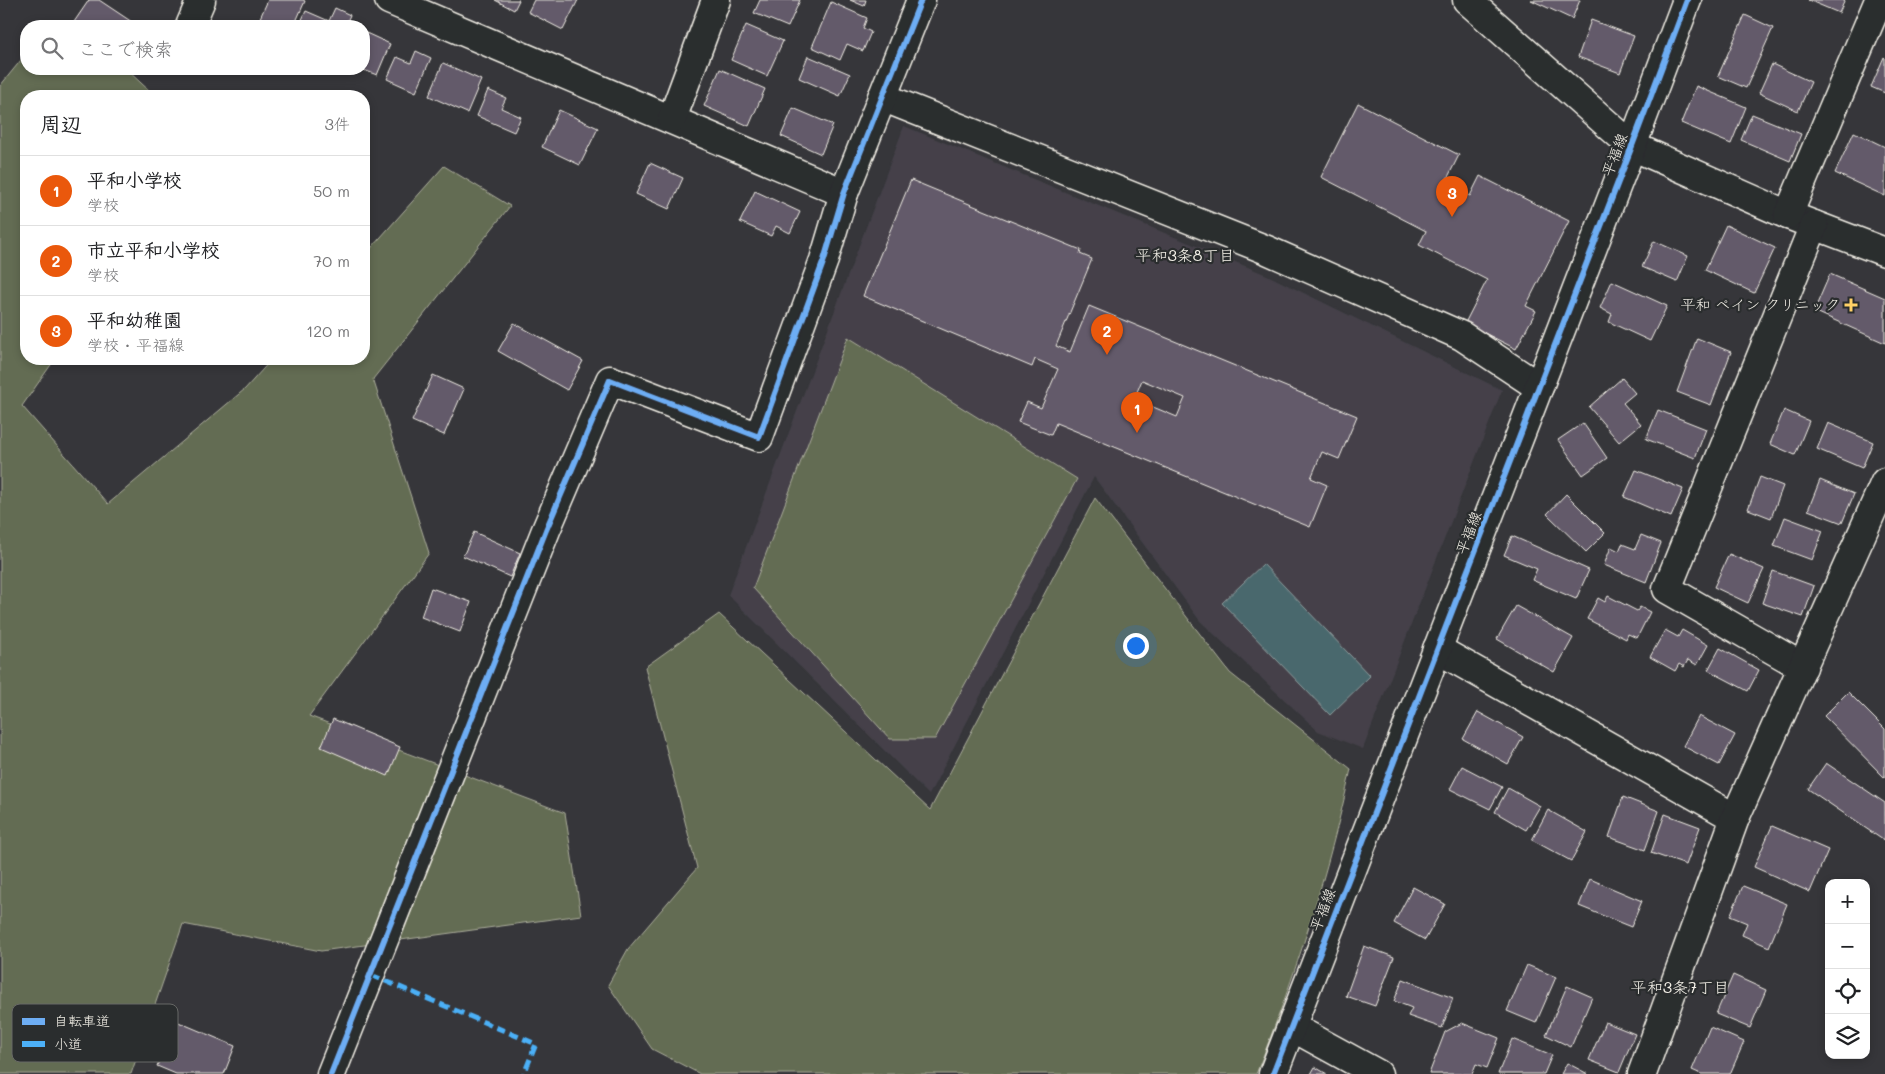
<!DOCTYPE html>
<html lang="ja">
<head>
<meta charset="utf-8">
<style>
  body { margin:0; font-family:Mali,"Klee One",sans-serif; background:#f6f6f6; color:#202124 }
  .controls { position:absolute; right:15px; bottom:15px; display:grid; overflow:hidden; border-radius:10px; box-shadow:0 2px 8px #0003 }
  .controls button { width:45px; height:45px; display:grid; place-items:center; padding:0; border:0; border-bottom:1px solid #e0e0e0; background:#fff; color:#202124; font:25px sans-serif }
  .you { position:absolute; left:1135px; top:645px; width:18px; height:18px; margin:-12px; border:4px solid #fff; border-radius:50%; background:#1a73e8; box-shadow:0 0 0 8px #1a73e833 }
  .badge { display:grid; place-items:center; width:32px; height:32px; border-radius:50%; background:#ea580c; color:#fff; font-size:16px; font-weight:700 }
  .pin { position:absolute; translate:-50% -41px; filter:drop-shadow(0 1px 2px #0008) }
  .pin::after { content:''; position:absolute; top:26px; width:18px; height:15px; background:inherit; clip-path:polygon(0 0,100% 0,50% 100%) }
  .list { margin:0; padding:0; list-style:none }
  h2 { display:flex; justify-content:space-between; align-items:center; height:65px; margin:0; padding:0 20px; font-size:21px }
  h2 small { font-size:16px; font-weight:400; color:#757577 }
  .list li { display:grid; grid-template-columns:32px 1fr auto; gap:15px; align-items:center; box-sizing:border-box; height:70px; padding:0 20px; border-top:1px solid #e0e0e0 }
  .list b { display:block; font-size:19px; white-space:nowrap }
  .list p { margin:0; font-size:16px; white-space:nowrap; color:#757577 }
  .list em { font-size:16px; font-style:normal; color:#757577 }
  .icon { flex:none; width:28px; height:28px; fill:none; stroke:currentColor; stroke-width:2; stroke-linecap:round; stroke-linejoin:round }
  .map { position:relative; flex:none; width:1885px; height:1074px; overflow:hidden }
  .search { position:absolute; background:#fff; box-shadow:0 2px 8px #0003; left:20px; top:20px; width:350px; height:55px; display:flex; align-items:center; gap:12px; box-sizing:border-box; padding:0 18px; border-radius:20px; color:#757577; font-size:19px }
  .panel { position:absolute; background:#fff; box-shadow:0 2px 8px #0003; left:20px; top:90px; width:350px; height:275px; border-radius:20px }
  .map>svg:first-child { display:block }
</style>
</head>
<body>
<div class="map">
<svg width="1885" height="1074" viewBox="0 0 1885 1074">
  <rect width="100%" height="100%" fill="#36363a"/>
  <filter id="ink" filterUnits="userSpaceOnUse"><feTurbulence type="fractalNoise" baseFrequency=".02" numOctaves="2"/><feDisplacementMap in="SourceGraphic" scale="10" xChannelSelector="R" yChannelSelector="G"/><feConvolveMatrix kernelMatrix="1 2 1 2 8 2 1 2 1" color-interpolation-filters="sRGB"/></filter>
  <g filter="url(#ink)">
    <polygon fill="#444149" points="904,126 1267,275 1502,390 1363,749 1318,731 1200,621 1094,477 929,795 728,595"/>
    <g fill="#646c52" stroke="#acae9d">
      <polygon points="26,54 26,69 126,69 155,96 26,96 26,359 55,359 22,406 108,504 245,389 272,359 364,359 364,256 444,166 510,206 373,379 429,553 309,716 565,813 581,915 321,951 183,924 131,1074 0,1074 0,86"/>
      <polygon points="848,337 1077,479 935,739 890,739 753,588"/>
      <path d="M1095,498L1230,673L1351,769C1328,873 1296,975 1256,1074H700L652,1049L608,985L628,949L697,868L645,667L719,614L930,810Z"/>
    </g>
    <polygon fill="#4a676d" stroke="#8e9e9e" points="1263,564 1370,676 1330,715 1222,603"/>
    <g fill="#645a6b" stroke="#f4f1e8" fill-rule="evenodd">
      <polygon points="89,0 99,0 138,26 80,26 74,22"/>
      <polygon points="268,0 303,0 305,1 294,26 278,26 260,18"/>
      <polygon points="495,0 519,0 514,10"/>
      <polygon points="534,0 578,0 563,30 528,12"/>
      <polygon points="760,0 800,0 788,27 754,13"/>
      <polygon points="850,0 866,0 864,6"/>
      <polygon points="1531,0 1580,0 1572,19"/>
      <polygon points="1808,0 1845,0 1839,13"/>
      <polygon points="831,2 867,18 863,28 871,32 863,51 847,44 840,60 812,47"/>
      <polygon points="335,8 350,15 345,26 299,26 306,11 329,21"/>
      <polygon points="1745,15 1773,28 1746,88 1718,76"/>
      <polygon points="1591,20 1634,36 1620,73 1578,57"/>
      <polygon points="746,25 783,41 767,76 731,60"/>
      <polygon points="364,32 390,44 377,75 361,69 364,69"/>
      <polygon points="416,51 431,58 416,92 387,79 397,57 411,63"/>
      <polygon points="808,56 850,74 840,96 799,78"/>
      <polygon points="1884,57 1885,58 1885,93 1871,87"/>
      <polygon points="443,63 481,80 467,113 429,96"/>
      <polygon points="1772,64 1811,82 1798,111 1759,93"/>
      <polygon points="720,69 765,89 749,126 704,106"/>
      <polygon points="1696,86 1746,107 1731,144 1681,123"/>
      <polygon points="488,90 506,98 501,108 521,117 514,132 477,116"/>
      <polygon points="1358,103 1459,155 1445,183 1470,196 1480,176 1569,221 1526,306 1536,311 1516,349 1465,323 1487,280 1419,245 1426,231 1321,177"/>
      <polygon points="793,108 833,125 821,154 781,136"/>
      <polygon points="559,110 598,128 580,165 542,147"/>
      <polygon points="1752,114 1801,134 1790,161 1741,140"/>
      <polygon points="1854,132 1885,147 1885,196 1835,173"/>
      <polygon points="650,163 683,178 669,209 636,194"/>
      <path d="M911,180L1081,250L1080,254L1092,259L1056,346L1070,352L1089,306L1357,416L1339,459L1322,452L1311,478L1327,485L1310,527L1056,423L1051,435L1018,422L1027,402L1041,408L1058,369L1035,359L1032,367L863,296ZM1142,380L1185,398L1177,417L1134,399Z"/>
      <polygon points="755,191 800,212 790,233 776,226 771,236 740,222"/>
      <polygon points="1726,225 1775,248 1754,293 1705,270"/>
      <polygon points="1654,241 1688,256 1677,282 1642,267"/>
      <polygon points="1830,274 1885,298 1885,343 1814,311"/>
      <polygon points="1612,281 1667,306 1650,341 1609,322 1612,314 1600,308"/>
      <polygon points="514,323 583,361 567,390 498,351"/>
      <polygon points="1697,338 1731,352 1711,405 1677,392"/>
      <polygon points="433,375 464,389 444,435 412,421"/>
      <polygon points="1622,378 1635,393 1623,403 1641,424 1619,442 1589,407"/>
      <polygon points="1658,410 1706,429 1695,458 1646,439"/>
      <polygon points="1784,410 1809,421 1795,455 1770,444"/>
      <polygon points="1583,423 1607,458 1583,475 1558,440"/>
      <polygon points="1828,423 1873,442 1862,468 1817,449"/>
      <polygon points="1636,470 1683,489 1671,517 1624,497"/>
      <polygon points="1760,477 1783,486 1771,518 1748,509"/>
      <polygon points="1820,480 1854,494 1842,523 1808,510"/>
      <polygon points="1566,494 1605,533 1586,552 1547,514"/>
      <polygon points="1785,517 1823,531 1812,560 1774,546"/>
      <polygon points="474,532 520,553 510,577 463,556"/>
      <polygon points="1641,535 1661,543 1646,582 1604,565 1611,547 1619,551 1622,544 1635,549"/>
      <polygon points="1512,536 1589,570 1576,599 1532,580 1537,569 1504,555"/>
      <polygon points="1729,554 1764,569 1748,603 1714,587"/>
      <polygon points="1773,571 1814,586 1803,617 1762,603"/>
      <polygon points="431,588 471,602 460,632 421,617"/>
      <polygon points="1608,596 1637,611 1640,607 1650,612 1637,638 1628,634 1626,639 1587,619 1598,598 1605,602"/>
      <polygon points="1516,606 1573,638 1554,672 1497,639"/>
      <polygon points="1665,630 1678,637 1682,630 1708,645 1697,665 1688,660 1684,667 1679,664 1675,671 1650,657"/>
      <polygon points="1720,648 1759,670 1748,691 1708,670"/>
      <polygon points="1848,692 1885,729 1885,778 1824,716"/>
      <polygon points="1478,712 1523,737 1508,764 1463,739"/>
      <polygon points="1699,716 1735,735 1719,765 1683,746"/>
      <polygon points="333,719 400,747 388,776 321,747"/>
      <polygon points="1826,763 1885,803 1885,837 1883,840 1808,789"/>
      <polygon points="1462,766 1502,787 1490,809 1450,789"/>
      <polygon points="1508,788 1540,806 1526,830 1495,812"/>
      <polygon points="1623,797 1659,811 1645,850 1609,837"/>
      <polygon points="1548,810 1587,832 1571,861 1532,840"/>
      <polygon points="1665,814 1700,827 1686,865 1651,853"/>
      <polygon points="1772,826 1828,850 1810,892 1754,867"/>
      <polygon points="1590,879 1642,901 1631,927 1579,906"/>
      <polygon points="1743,886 1787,904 1769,947 1742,935 1747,923 1730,916"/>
      <polygon points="1413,887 1445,904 1425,940 1394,923"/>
      <polygon points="1364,946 1394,957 1375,1006 1346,996"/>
      <polygon points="1527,965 1556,977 1536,1023 1507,1011"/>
      <polygon points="1733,975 1766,990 1750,1028 1716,1014"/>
      <polygon points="1403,979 1453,998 1442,1028 1408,1016 1412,1008 1394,1001"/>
      <polygon points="1567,986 1592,997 1571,1047 1546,1035"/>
      <polygon points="176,1021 235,1046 224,1074 176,1074 157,1066"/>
      <polygon points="1605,1022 1635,1034 1619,1072 1589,1060"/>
      <polygon points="1462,1023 1499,1038 1487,1068 1476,1064 1472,1074 1429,1074 1445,1032"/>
      <polygon points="1710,1027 1744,1042 1730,1074 1701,1074 1692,1070"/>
      <polygon points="1512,1039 1552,1055 1544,1074 1498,1074"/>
      <polygon points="1567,1063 1588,1074 1561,1074"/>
      <polygon points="1315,1067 1327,1074 1311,1074"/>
    </g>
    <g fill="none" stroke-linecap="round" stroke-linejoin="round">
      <defs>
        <g id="minor">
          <polyline points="389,0 844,193"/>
          <polyline points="1467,0 1632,146 1788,215 1885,252"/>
          <polyline points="190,26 201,0"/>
          <polyline points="882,97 1267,250 1462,336 1539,387"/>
          <polyline points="672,119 716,0"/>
          <polyline points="1788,215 1879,0"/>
          <polyline points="1437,649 1735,818"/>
          <polyline points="1803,667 1667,589 1814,225"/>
          <polyline points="1292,1027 1378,1074"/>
          <polyline points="331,1074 546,530 610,380 759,437 824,260 844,193 921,0"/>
          <polyline points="1273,1074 1632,146 1687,0"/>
          <polyline points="1642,1074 1735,818 1885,482"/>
        </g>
      </defs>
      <use href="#minor" stroke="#f4f1e8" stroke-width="31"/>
      <use href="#minor" stroke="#2a2d2e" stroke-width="28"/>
      <polyline stroke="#4cb0f7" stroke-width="5" stroke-dasharray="10 5" stroke-linecap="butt" points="371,975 536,1044 524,1074"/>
      <defs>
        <g id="cycleway">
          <polyline points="331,1074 546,530 610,380 759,437 824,260 844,193 921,0"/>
          <polyline points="1273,1074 1632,146 1687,0"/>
        </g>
      </defs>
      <use href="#cycleway" stroke="#2a2d2e" stroke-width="9"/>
      <use href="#cycleway" stroke="#6dadf4" stroke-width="6"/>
    </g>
  </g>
  <path fill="#ffd166" stroke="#2a2d2e" stroke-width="2" d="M1848.5 297.5h5v5h5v5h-5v5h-5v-5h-5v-5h5z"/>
  <g text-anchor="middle" stroke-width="4.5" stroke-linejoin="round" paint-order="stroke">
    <g font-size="15" fill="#f4f1e8" stroke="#2a2d2e">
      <text transform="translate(1615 155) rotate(-69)" y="5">平福線</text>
      <text transform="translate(1469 533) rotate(-69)" y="5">平福線</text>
      <text transform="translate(1323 910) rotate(-69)" y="5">平福線</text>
    </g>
    <g font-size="15" fill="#f4f1e8" stroke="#2a2d2e" text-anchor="end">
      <text x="1840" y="310">平和 ペイン クリニック</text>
    </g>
    <g font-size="16" fill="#f4f1e8" stroke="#2a2d2e">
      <text x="1185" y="261">平和3条8丁目</text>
      <text x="1680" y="993">平和3条7丁目</text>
    </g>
  </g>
  <rect x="12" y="1004" width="166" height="58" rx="8" fill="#2a2d2e" stroke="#676866" stroke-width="1"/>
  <rect x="22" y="1018" width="23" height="7" fill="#6dadf4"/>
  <rect x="22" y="1041" width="23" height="6" fill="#4cb0f7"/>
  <g font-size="14" fill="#f4f1e8">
    <text x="54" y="1026">自転車道</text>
    <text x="54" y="1049">小道</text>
  </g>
</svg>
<div class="controls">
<button>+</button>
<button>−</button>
<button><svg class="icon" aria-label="locate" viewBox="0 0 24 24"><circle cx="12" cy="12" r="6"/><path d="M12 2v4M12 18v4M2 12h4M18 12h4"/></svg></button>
<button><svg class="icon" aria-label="layers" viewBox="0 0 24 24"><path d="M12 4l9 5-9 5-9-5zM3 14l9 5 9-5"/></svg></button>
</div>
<div class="you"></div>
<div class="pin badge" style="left:1137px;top:433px">1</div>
<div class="pin badge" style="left:1107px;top:355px">2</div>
<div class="pin badge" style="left:1452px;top:217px">3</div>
<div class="search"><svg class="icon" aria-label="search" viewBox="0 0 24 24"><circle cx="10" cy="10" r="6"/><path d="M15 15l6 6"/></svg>ここで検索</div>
<section class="panel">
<h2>周辺<small>3件</small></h2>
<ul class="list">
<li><span class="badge">1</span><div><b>平和小学校</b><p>学校</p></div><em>50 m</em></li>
<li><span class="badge">2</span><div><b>市立平和小学校</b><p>学校</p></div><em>70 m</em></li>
<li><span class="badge">3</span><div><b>平和幼稚園</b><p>学校 · 平福線</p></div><em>120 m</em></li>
</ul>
</section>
</div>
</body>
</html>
